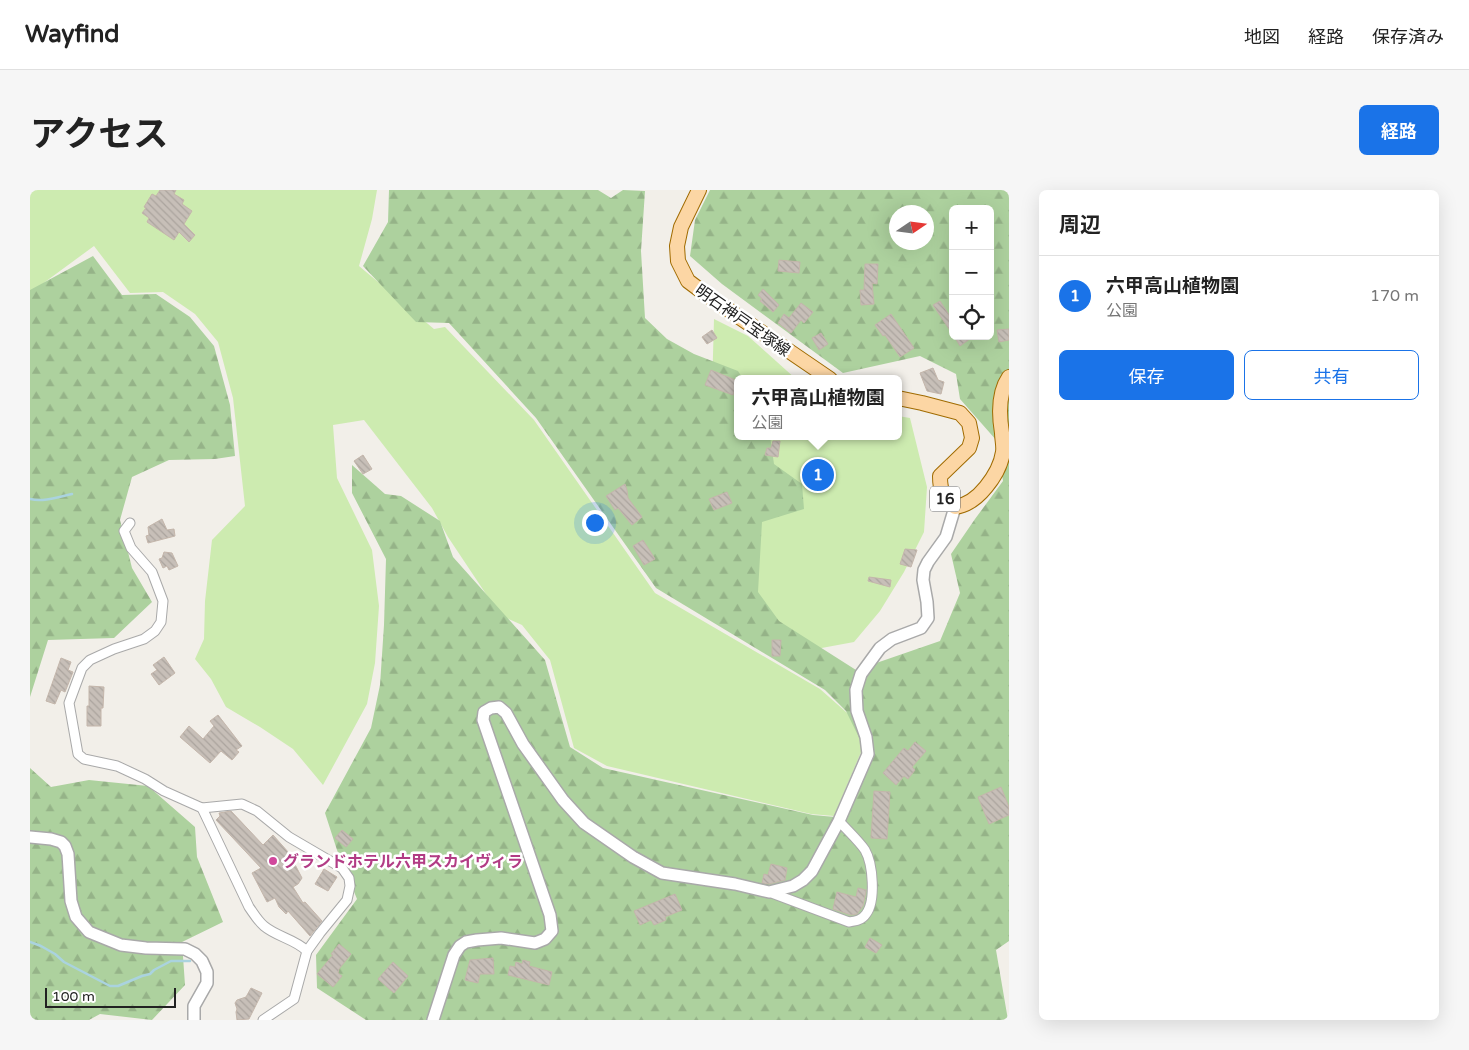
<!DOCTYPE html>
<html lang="ja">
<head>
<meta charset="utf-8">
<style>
  body { margin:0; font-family:"Varela Round","Noto Sans JP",sans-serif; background:#f6f6f6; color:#222 }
  .controls { position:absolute; right:15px; top:15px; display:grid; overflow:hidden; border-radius:8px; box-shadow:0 5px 20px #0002 }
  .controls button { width:45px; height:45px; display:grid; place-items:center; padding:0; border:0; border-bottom:1px solid #e0e0e0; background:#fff; color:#222; font:25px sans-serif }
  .compass { position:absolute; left:859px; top:15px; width:45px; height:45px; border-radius:50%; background:#fff; box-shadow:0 5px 20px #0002; rotate:77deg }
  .scale { position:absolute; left:15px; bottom:12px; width:131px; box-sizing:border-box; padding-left:5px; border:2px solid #222; border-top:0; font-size:14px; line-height:18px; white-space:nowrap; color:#222; -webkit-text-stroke:4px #fff; paint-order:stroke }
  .you { position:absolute; left:564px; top:332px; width:18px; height:18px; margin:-12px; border:4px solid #fff; border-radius:50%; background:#1a73e8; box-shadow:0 0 0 8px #1a73e833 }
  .badge { display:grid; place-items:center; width:32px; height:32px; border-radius:50%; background:#1a73e8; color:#fff; font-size:16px; font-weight:700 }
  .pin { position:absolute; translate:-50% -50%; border:2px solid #fff; box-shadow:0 1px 5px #0006 }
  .popup { position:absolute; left:704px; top:185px; width:168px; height:65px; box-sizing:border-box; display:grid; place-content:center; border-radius:8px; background:#fff; filter:drop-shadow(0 1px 4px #0005); font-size:16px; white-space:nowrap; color:#767676 }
  .popup b { font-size:19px; color:#222 }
  .popup::after { content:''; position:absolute; left:50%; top:100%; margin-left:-10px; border:10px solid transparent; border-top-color:#fff }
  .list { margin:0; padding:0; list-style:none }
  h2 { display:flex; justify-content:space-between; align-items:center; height:65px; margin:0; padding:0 20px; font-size:21px }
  h2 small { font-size:16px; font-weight:400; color:#767676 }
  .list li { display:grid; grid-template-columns:32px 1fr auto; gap:15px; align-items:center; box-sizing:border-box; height:80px; padding:0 20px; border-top:1px solid #e0e0e0 }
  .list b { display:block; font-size:19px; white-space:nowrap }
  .list p { margin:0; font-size:16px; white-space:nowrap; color:#767676 }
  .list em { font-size:16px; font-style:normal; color:#767676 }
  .actions { display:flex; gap:10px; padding:15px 20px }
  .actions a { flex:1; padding:11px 0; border:1px solid #1a73e8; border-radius:8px; text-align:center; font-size:18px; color:#1a73e8 }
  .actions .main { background:#1a73e8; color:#fff }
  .icon { flex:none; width:28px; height:28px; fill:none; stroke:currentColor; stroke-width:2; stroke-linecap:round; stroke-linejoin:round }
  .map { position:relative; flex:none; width:979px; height:830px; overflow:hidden; border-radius:8px }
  header { display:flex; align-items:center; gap:30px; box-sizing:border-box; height:70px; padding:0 25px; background:#fff; border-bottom:1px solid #e0e0e0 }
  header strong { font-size:24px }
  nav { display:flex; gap:28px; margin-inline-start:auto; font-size:18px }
  .intro { display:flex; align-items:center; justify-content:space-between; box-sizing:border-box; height:120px; padding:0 30px }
  h1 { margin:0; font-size:35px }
  .button { padding:12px 22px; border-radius:8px; background:#1a73e8; color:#fff; font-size:18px; font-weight:700 }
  main { display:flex; gap:30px; padding:0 30px }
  aside { flex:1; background:#fff; border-radius:8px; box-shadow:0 5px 20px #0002 }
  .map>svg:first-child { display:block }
</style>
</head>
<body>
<header>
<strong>Wayfind</strong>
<nav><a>地図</a><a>経路</a><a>保存済み</a></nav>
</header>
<div class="intro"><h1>アクセス</h1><a class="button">経路</a></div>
<main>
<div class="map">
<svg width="979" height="830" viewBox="0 0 979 830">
  <defs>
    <pattern id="forest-firs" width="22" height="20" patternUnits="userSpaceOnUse" patternTransform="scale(1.25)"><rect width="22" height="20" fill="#add19e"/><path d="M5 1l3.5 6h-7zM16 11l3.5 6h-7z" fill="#95b388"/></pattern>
    <pattern id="building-back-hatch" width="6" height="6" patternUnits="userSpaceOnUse" patternTransform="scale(1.25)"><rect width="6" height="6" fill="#c7bfb8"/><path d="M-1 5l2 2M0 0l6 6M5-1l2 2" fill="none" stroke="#aba49e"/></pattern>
  </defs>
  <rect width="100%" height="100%" fill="#f2efe9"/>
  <g fill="#cdebb0">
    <polygon points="0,0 347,0 342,29 329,76 404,139 415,137 504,230 625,403 790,499 824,529 831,547 832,560 804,626 781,624 577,576 544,558 520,470 492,435 470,425 418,347 402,318 334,230 303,235 307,288 342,360 349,416 345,473 337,514 293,595 263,559 230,537 196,517 181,489 165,469 174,449 175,411 182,350 215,316 203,208 188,152 165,124 133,102 100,103 64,56 0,103"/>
    <polygon points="684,129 718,146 766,189 708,189 708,246 868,246 868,226 880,228 897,297 894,342 874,382 850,421 824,452 770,462 720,450 680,271"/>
  </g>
  <g fill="url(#forest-firs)" fill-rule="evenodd">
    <path d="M359,0H568L581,8L593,0L615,1L611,61L615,128L637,149L664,164L708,181L713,189H708V246H740L744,274L772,294L774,319L732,332L728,402L749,431L826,480L910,451L930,403L921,364L945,329L973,291L967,251L930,209L926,184L890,166L813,183L692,94L660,66L665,30L680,0H979V751L966,760L978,830H336L287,798L286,765L327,709L307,660L295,623L341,538L350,495L354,435L356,369L322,303V275L355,304L371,306L410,331L423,367L515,470L540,557L573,578L783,625L805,627L839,568L816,521L795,500L626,398L506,228L419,133L386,132L333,76L358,32ZM923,19H960V146H923ZM866,22H896V52H866Z"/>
    <polygon points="63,66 92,105 126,104 160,127 184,156 200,215 205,266 185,269 139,270 102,287 90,330 102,378 122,412 84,448 18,450 0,507 0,100"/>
    <polygon points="0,578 21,597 59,590 118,596 165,637 167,667 193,732 152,752 155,795 122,830 70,824 59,830 0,830"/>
  </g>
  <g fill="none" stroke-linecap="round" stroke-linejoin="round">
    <g stroke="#aad3df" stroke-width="2.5">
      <path d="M0,309C14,312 28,307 42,304"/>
      <polyline points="0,752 11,756 25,764 34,772 80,796 88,796 112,786 120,784 124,780 141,771 160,771"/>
    </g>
  </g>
  <g fill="url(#building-back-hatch)" stroke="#c4b6ab">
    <polygon points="130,0 146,0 144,4 154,10 152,14 162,21 154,34 165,45 159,52 149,42 144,50 117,32 119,28 112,23 116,18 114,17 122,4 126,6"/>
    <polygon points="749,70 770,72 769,83 748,81"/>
    <polygon points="835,74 848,74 847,94 842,93 844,114 831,115 830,100 834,100"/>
    <polygon points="733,99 749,115 743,122 730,111 732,109 728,105"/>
    <polygon points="910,111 923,131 923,145 903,115"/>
    <polygon points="771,113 783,122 774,133 771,130 761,143 748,133 754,124 759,128"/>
    <polygon points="861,124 884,158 870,167 855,145 853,146 845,135"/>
    <polygon points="979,139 979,150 969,152 967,140"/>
    <polygon points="682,140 687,148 677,154 672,147"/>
    <polygon points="791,143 798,154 789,160 782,148"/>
    <polygon points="924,146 944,146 930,156"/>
    <polygon points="903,178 908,190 914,192 911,204 897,201 890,183"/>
    <polygon points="681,180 708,191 703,205 675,195"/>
    <polygon points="743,251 750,251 748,267 735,265 737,258 741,258"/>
    <polygon points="333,265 342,279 333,284 324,271"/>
    <polygon points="595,294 597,300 598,308 612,327 602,335 588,318 585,320 576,306"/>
    <polygon points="697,302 702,313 684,320 679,309"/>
    <polygon points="132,329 137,340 144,339 145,346 118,353 116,346 119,345 118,337"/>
    <polygon points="613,350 625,369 614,375 603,356"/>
    <polygon points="875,359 887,360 881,377 870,374"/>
    <polygon points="134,362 142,363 148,376 139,380 137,376 133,378 129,369 132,368"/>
    <polygon points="839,387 861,390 860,397 838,391"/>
    <polygon points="742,450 751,450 750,466 742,466"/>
    <polygon points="134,467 145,483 129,495 121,484 127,480 123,475"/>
    <polygon points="31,468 41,472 38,480 43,482 35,502 31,500 25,514 16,511"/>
    <polygon points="59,496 74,497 73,518 71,518 71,536 57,536 57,516 59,516"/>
    <polygon points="188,525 212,556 206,560 209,562 202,570 191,561 180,573 150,547 159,536 173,549 184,536 180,531"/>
    <polygon points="885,552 896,561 882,577 885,580 878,589 874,586 866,595 853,583 874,558 878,561"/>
    <polygon points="971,597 979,617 979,625 959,634 948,607"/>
    <polygon points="844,601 860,602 857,649 841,648"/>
    <polygon points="201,621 233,655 243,645 259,663 272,688 268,694 263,697 273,713 275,712 292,731 280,746 258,721 256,724 249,717 245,708 237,712 222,683 231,678 186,630 190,626 189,623"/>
    <polygon points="312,640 323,649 316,657 305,648"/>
    <polygon points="741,674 757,678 755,690 739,694 732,693 734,684 738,685"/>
    <polygon points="294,679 307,687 298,701 285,694"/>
    <polygon points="828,698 836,700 836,701 833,716 827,724 821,725 803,719 807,702 826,707"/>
    <polygon points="645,704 652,720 635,727 636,730 624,735 621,730 610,735 604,721"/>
    <polygon points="840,748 852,755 846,763 835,757"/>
    <polygon points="309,754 321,764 309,779 308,783 312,786 303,797 287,784 303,765 301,764"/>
    <polygon points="463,768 464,784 450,784 448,793 435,790 440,770"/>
    <polygon points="493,770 500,772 499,776 522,782 519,795 478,785 480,776 485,777 486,772 492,774"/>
    <polygon points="363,772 378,786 364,803 348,789"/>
    <polygon points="221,798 232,803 219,829 207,830 206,822 207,819 205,813 207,810 216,807"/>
  </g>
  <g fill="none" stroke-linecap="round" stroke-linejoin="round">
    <defs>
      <g id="minor">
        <polyline points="100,333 94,341 101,358 122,382 133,411 131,432 125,441 114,449 84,459 60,470 52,478 39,513 48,564 54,569 87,576 115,589 134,601 172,618 212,614 227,621 259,647 312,678 319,688 320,696 317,710 290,743 277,761 264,809 233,830"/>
        <path d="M172,618L219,717C224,724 228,731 234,736C247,747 265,749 277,761"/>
        <path d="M739,702L819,732C826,731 832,730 836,724C846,711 843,674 835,660C829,651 817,640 809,631"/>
      </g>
      <g id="tertiary">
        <polyline points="0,647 21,649 31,652 35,656 38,664 41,711 46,727 59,742 91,755 116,758 155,759 165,764 172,771 177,782 177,793 164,816 164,830"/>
        <polyline points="403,830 424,765 430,756 436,752 447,750 471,748 505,753 515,749 522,741 520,725 453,530 454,522 461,518 469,517 476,523 493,554 533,610 554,633 603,667 632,683 705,694 739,702 763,696 773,690 782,681 809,631 838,564 836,547 827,521 826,500 831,484 850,458 862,449 891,438 898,428 897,412 893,390 894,380 898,372 916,347 925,317"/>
      </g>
      <g id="primary">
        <polyline points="669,0 651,37 647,56 648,71 658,91 674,103 800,189"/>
        <path d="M868,208L892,213L930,223L939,233L942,248L939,258L910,286C910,301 913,308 925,317C939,315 948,307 956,297C965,286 971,276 973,262C974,256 972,249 972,243C969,225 968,203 979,187"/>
      </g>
    </defs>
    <use href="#minor" stroke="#a9a9a9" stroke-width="11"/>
    <use href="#tertiary" stroke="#a9a9a9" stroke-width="14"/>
    <use href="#primary" stroke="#a06b00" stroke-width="16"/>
    <use href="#minor" stroke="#fff" stroke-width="9"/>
    <use href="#tertiary" stroke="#fff" stroke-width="11"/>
    <use href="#primary" stroke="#fcd6a4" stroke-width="14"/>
  </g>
  <circle fill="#d1479c" stroke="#fff" stroke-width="2" cx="243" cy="671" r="5"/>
  <g text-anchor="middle" stroke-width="5" stroke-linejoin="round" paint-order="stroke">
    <rect fill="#fff" stroke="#646464" stroke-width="1" x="900" y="296.5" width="30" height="25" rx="4"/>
    <g font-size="15" font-weight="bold" fill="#222">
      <text x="915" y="314">16</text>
    </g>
    <g font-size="16" fill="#222" stroke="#fff">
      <text transform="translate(713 130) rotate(35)" y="6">明石神戸宝塚線</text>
    </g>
    <g font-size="16" font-weight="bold" fill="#b23c85" stroke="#fff" text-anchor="start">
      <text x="253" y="677">グランドホテル六甲スカイヴィラ</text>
    </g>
  </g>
</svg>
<div class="controls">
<button>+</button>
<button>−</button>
<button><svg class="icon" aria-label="locate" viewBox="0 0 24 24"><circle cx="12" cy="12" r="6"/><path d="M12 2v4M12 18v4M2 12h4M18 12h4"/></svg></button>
</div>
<svg class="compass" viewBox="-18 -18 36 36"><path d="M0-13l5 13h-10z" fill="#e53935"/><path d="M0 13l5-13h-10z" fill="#767676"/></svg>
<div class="scale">100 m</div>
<div class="you"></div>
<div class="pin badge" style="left:788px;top:285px">1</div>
<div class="popup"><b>六甲高山植物園</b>公園</div>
</div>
<aside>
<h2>周辺<small></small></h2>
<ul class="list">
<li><span class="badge">1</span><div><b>六甲高山植物園</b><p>公園</p></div><em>170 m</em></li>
</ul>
<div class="actions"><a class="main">保存</a><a>共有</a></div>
</aside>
</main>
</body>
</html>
